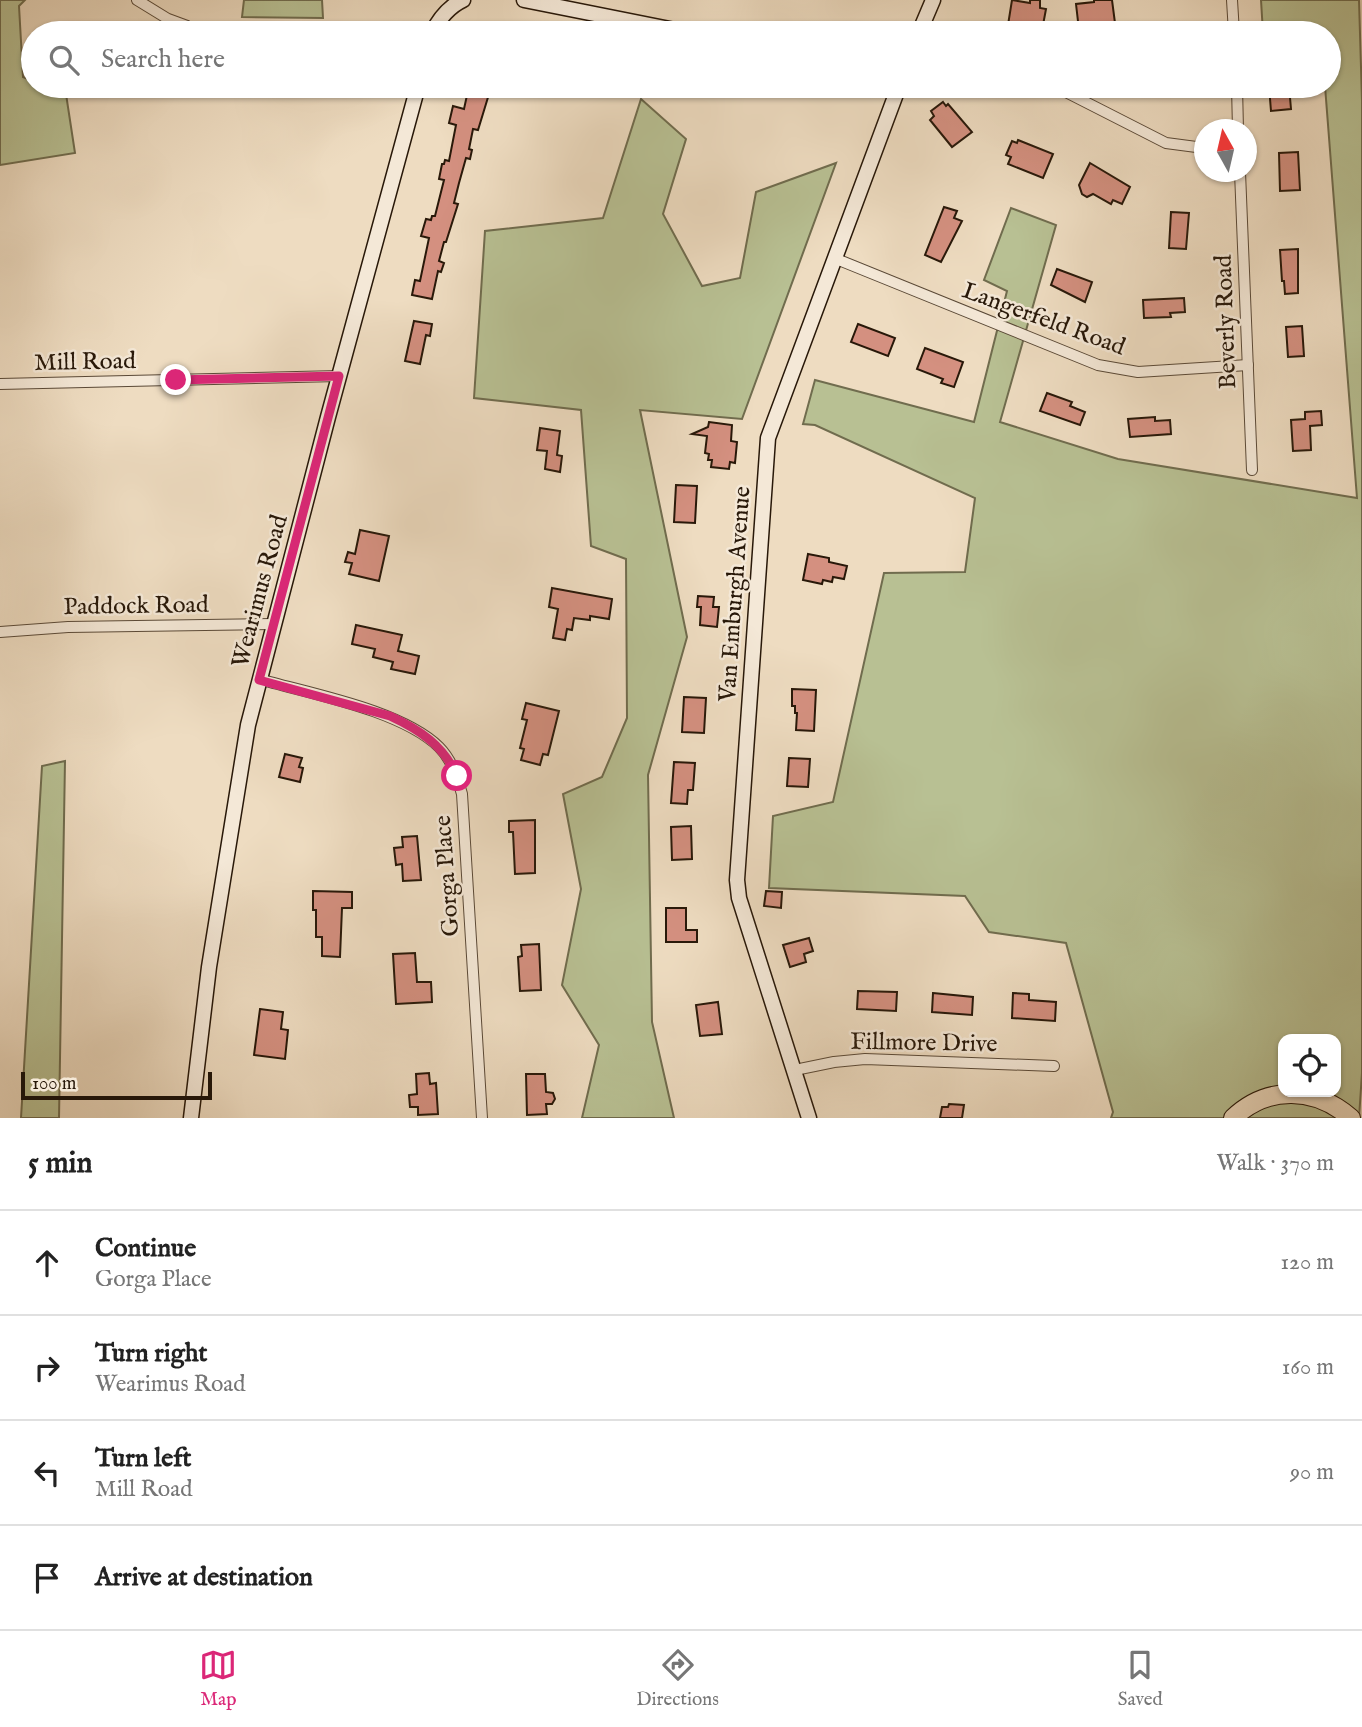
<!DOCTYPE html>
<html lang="en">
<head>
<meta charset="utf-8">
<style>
  body { margin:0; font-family:"IM FELL English",serif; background:#f6f6f6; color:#222 }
  .controls { position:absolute; right:21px; bottom:21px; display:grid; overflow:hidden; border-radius:14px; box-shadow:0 2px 5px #0004 }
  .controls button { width:63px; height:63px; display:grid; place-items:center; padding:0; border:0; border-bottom:2px solid #e0e0e0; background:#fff; color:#222; font:35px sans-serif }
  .compass { position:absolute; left:1194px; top:119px; width:63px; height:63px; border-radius:50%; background:#fff; box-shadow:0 2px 5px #0004; rotate:352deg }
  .scale { position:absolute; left:21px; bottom:18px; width:191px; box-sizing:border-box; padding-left:7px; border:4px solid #281809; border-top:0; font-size:19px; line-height:24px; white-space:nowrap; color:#281809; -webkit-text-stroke:5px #f4e8d7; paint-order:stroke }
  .stop { position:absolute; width:21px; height:21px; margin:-16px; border:5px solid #db2777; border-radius:50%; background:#fff }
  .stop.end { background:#db2777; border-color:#fff; box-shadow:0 2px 7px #0008 }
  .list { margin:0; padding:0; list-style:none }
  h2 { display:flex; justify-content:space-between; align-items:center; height:91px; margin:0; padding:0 28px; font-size:30px }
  h2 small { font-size:23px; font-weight:400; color:#767676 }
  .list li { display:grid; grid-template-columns:46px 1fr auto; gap:21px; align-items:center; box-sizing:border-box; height:105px; padding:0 28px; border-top:2px solid #e0e0e0 }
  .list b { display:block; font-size:26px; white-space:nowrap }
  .list p { margin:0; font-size:23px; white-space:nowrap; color:#767676 }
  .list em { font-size:23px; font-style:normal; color:#767676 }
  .icon { flex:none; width:38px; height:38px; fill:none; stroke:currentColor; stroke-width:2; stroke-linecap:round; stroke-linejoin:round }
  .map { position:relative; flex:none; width:1362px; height:1118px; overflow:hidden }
  .search { position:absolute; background:#fff; box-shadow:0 2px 5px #0004; left:21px; right:21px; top:21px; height:77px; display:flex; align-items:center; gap:18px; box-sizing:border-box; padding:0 24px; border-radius:38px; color:#767676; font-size:26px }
  .sheet { height:511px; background:#fff }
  nav { display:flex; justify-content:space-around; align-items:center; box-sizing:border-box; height:98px; border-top:2px solid #e0e0e0; background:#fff; font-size:19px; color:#767676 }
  nav a { display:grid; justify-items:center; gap:4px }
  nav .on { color:#db2777 }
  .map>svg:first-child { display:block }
</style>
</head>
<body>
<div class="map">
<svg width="1362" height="1118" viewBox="0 0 1362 1118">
  <rect width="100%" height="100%" fill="#eedcc1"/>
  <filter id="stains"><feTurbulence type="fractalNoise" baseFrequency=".00286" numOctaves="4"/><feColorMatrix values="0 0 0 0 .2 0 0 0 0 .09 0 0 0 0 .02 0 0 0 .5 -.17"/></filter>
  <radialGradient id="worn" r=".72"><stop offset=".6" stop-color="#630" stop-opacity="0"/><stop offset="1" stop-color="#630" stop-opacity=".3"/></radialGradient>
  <g fill="#b8c093" stroke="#706c4e" stroke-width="2" fill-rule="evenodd">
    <polygon points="0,0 25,0 19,6 23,77 33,81 33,86 46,86 66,94 75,153 0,165"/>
    <polygon points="244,0 322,0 323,18 242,17"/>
    <path d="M1261,0H1359L1362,101V1073L1359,1118H1111L1113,1112L1066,943L989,932L965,896L769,888L773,816L833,802L884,573L965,572L975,498L815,425L803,424L815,380L974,422L1007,291L984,280L1011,208L1056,225L1000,422L1118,459L1357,498L1325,86H1329V33H1263ZM1283,1039H1336V1092H1283Z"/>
    <polygon points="641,99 686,139 663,214 702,286 740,278 756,192 836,163 742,419 640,410 687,637 648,775 652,1022 674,1118 582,1118 599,1045 562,985 581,889 563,794 602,777 627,718 626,559 591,546 581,410 474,398 485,231 603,218"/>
    <polygon points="65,761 59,1118 21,1118 42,766"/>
  </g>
  <g fill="#d49080" stroke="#281809" stroke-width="2">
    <polygon points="1012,0 1030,3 1030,0 1040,0 1040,8 1046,9 1043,25 1033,23 1031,30 1008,25"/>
    <polygon points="1094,0 1112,0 1115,23 1079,30 1076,4 1094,2"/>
    <polygon points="469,86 486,88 485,93 489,94 478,130 473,129 469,149 472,150 470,159 466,158 459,183 454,203 458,204 446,242 444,242 439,261 444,263 441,272 438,271 432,299 412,295 415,280 420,281 429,238 421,236 426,219 431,220 432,216 435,216 444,180 439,179 442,164 444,164 445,160 449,161 456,125 449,123 453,106 464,109"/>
    <polygon points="1269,86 1289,86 1291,109 1271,111"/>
    <polygon points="943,102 946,106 948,104 972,132 952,147 930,120 934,116 931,111"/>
    <polygon points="1018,140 1053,154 1043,178 1008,164 1011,157 1006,155 1012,141 1017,143"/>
    <polygon points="1298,152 1300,190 1280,191 1279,153"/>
    <polygon points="1090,163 1130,187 1122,204 1113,200 1111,204 1093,194 1087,197 1082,194 1079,185"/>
    <polygon points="944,207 957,211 954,218 962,221 941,262 925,255"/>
    <polygon points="1171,212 1189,213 1186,249 1169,248"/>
    <polygon points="1298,249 1298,293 1285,294 1284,281 1282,281 1280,250"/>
    <polygon points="1057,269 1092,282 1085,302 1051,285"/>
    <polygon points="1184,298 1185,312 1170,313 1171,317 1144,318 1143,300"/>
    <polygon points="414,321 432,324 430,336 426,335 420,364 405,361"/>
    <polygon points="858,324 895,338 888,356 851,342"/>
    <polygon points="1302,326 1304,356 1288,357 1286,327"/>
    <polygon points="925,348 963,362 954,387 941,383 943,379 917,369"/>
    <polygon points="1047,393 1072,402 1070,406 1085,412 1080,425 1040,411"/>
    <polygon points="1321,411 1322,425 1310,426 1311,450 1293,451 1291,420 1305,419 1305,412"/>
    <polygon points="1155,417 1155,421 1170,420 1171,434 1130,437 1128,419"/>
    <polygon points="709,422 732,425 731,441 737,442 735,463 730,462 729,469 711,467 712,460 708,460 709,454 705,453 707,436 692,434 708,427"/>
    <polygon points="540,428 560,431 557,455 562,456 560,472 545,469 547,451 537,450"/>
    <polygon points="676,485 697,486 695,523 674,522"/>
    <polygon points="360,530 389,536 379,581 349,574 352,563 345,562 348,552 355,554"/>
    <polygon points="808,554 829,558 829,562 847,566 844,579 833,577 832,582 823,580 822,584 803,580"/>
    <polygon points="552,588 612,599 609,619 590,616 590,620 574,618 572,630 567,629 565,640 553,638 558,609 549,607"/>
    <polygon points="698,596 714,597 713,607 719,607 717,627 700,625 701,607 697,607"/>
    <polygon points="356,625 402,635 398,651 419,656 415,674 391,669 393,662 373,657 375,649 352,644"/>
    <polygon points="792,689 816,690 814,731 796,730 797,713 795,713 795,706 792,706"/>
    <polygon points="684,697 706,698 704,733 682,732"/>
    <polygon points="526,703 559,711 548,755 543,754 540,765 521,760 524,749 520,748 527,720 522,719"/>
    <polygon points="285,754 302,758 299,767 303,768 300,782 279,777"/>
    <polygon points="789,758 810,759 808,787 787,786"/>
    <polygon points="674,762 695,763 693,790 688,790 687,804 671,803"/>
    <polygon points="535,820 535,873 515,874 513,832 509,832 509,821"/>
    <polygon points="691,826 692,859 672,860 671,827"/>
    <polygon points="417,836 421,880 403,881 402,864 396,865 394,848 403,847 402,837"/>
    <polygon points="313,891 352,892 352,908 342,908 340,957 322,956 322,937 316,937 316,910 313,910"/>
    <polygon points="766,891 782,892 781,908 764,906"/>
    <polygon points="666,908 686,908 686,930 697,930 697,942 666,942"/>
    <polygon points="809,938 813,951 804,954 806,962 790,967 783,945"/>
    <polygon points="539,944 541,990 520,991 518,957 522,956 521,945"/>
    <polygon points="415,953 417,982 431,982 432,1002 396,1004 393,954"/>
    <polygon points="858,991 897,992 896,1011 857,1009"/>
    <polygon points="933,993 973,997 972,1015 932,1012"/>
    <polygon points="1013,993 1029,994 1029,1000 1056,1002 1055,1021 1012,1018"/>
    <polygon points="718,1002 722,1034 700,1036 696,1005"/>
    <polygon points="260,1009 283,1012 281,1029 288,1030 285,1059 254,1055"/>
    <polygon points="429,1073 430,1084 436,1083 438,1114 418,1115 418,1107 410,1107 409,1095 417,1094 416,1074"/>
    <polygon points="526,1074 545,1074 546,1092 553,1093 555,1099 552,1104 546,1104 547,1114 527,1115"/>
    <polygon points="949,1104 964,1105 962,1118 940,1118 942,1107 948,1107"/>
  </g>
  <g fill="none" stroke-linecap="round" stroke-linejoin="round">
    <defs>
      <g id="street">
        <polyline points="137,0 168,19 187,26"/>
        <polyline points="1232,0 1234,33"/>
        <polyline points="1237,86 1238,130"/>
        <polyline points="1056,87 1166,143 1204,148"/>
        <polyline points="1240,172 1252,470"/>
        <polyline points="834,258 1098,365 1138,372 1248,365"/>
        <polyline points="0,384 339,376"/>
        <polyline points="0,632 68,627 274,624"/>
        <path d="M259,679C311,694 401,710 439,747C452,760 457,777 462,794L482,1118"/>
        <polyline points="795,1070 834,1062 865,1059 1054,1066"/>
      </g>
      <g id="secondary">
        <polyline points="524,0 690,33"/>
        <path d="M432,33C439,19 448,7 463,0"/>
        <polyline points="919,33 933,0"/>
        <polyline points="191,1118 209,967 248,725 328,417 418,86"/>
        <polyline points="809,1118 739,898 737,880 768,438 899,86"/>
      </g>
      <path id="highway" d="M1233,1118C1268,1085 1315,1087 1351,1118"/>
    </defs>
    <use href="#street" stroke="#5a4937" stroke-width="12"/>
    <use href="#secondary" stroke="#281809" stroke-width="17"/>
    <use href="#highway" stroke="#281809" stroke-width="20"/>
    <use href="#street" stroke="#f4e8d7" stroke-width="10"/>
    <use href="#secondary" stroke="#f4e8d7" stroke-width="14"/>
    <use href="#highway" stroke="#eedcc1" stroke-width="18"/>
  </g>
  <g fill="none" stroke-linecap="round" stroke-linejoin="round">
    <path stroke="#db2777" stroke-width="9" d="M176,380L339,376L259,680L390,716C420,730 443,745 457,776"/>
  </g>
  <g text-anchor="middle" stroke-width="5" stroke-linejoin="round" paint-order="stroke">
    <g font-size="24" fill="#281809" stroke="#f4e8d7">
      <text transform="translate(1044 318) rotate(20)" y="8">Langerfeld Road</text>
      <text transform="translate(1225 322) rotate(-92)" y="8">Beverly Road</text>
      <text transform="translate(85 361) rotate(-1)" y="8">Mill Road</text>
      <text transform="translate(259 591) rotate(-75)" y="8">Wearimus Road</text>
      <text transform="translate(734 594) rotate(-86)" y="8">Van Emburgh Avenue</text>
      <text transform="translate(136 605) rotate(-1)" y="8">Paddock Road</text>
      <text transform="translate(446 876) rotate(-94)" y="8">Gorga Place</text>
      <text transform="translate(924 1042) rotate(1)" y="8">Fillmore Drive</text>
    </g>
  </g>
  <rect width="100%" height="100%" filter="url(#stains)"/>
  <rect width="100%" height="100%" fill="url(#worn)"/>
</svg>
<div class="controls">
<button><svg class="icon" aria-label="locate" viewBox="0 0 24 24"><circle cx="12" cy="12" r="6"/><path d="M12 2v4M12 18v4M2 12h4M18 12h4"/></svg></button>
</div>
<svg class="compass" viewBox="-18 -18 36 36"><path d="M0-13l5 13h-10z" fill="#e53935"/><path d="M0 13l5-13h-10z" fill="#767676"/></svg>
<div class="scale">100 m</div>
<div class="stop" style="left:457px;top:776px"></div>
<div class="stop end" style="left:176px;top:380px"></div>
<div class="search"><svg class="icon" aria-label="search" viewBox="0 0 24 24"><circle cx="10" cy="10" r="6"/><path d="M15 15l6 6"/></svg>Search here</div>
</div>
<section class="sheet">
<h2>5 min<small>Walk · 370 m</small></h2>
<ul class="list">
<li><svg class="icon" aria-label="ahead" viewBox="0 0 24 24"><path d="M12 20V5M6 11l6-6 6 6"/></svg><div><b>Continue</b><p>Gorga Place</p></div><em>120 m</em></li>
<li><svg class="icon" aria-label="right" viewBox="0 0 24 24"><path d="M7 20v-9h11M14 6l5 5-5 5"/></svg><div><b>Turn right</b><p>Wearimus Road</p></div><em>160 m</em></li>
<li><svg class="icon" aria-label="left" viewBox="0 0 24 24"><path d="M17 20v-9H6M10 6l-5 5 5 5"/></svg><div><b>Turn left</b><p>Mill Road</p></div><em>90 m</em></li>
<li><svg class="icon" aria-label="arrive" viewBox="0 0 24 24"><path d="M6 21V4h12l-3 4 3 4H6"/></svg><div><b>Arrive at destination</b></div></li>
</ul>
</section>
<nav>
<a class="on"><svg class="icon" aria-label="map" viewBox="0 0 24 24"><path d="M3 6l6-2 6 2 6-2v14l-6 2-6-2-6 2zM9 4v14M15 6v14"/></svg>Map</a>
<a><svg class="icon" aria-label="directions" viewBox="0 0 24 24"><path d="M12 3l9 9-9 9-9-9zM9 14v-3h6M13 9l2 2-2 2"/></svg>Directions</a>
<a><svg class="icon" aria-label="saved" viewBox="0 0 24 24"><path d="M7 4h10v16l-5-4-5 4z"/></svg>Saved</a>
</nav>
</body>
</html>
